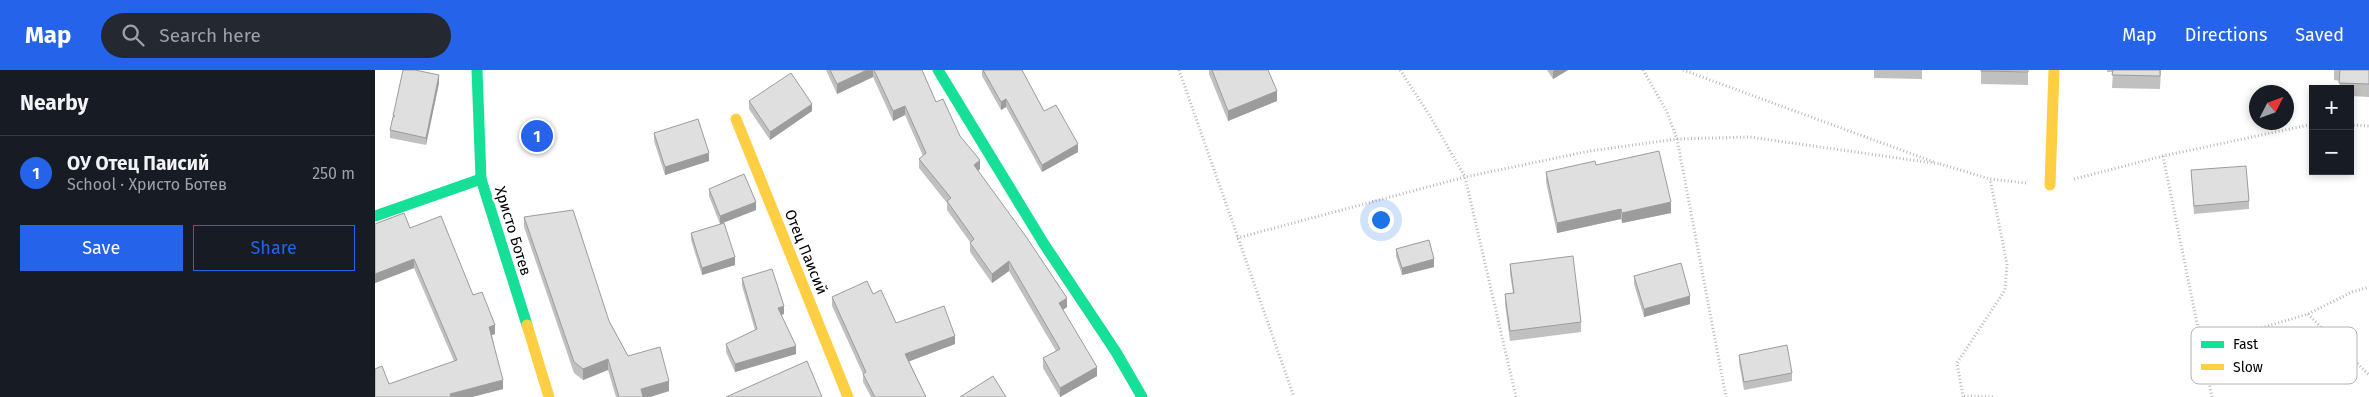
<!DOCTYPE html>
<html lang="en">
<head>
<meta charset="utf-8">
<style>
  body { margin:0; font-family:"Fira Sans",sans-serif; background:#242831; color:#f1f3f6 }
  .controls { position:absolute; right:15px; top:15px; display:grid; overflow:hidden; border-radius:0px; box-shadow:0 2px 8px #0003 }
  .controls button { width:45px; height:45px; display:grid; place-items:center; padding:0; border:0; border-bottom:1px solid #363941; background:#171b24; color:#f1f3f6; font:25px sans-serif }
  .compass { position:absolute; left:1874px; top:15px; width:45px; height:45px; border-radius:50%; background:#171b24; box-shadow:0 2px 8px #0003; rotate:48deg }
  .you { position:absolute; left:1005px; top:149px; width:18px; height:18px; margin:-12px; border:4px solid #fff; border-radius:50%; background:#1a73e8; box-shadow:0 0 0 8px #1a73e833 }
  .badge { display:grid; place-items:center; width:32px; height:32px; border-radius:50%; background:#2563eb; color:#fff; font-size:16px; font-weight:700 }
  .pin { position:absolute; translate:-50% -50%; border:2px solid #fff; box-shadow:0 1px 5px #0006 }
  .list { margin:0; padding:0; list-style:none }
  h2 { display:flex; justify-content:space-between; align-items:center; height:65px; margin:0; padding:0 20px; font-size:21px }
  h2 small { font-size:16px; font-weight:400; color:#9ea1a6 }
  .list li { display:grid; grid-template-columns:32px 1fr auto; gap:15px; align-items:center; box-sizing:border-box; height:75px; padding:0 20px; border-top:1px solid #363941 }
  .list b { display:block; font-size:19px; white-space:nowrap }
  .list p { margin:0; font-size:16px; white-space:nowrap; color:#9ea1a6 }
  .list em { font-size:16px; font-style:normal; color:#9ea1a6 }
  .actions { display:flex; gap:10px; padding:15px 20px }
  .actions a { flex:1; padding:11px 0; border:1px solid #2563eb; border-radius:0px; text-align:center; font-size:18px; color:#2563eb }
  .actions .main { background:#2563eb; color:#fff }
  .icon { flex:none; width:28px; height:28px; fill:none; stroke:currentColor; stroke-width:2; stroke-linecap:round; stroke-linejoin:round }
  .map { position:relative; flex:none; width:1994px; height:327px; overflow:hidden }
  header { display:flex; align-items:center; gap:30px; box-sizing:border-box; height:70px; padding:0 25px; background:#2563eb; color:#fff }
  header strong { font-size:24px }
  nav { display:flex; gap:28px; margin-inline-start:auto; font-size:18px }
  .search { width:350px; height:45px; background:#242831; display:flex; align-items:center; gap:12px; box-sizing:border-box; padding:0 18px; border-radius:28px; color:#9ea1a6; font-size:19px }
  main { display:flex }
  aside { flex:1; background:#171b24 }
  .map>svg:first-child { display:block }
</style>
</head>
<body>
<header>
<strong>Map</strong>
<div class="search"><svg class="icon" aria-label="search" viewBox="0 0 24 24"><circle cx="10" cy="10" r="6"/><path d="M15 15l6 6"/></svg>Search here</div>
<nav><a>Map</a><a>Directions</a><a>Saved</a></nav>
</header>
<main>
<aside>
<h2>Nearby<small></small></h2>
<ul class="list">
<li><span class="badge">1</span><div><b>ОУ Отец Паисий</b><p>School · Христо Ботев</p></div><em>250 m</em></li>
</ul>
<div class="actions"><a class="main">Save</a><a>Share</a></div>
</aside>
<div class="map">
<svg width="1994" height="327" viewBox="0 0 1994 327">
  <rect width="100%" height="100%" fill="#fff"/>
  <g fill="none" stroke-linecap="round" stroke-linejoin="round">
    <g stroke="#b9b9b9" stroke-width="3" stroke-dasharray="1 2.5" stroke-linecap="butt">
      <polyline points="804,0 919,327"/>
      <polyline points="1025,0 1055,46 1090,107 1141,327"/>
      <polyline points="1268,0 1292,42 1302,69 1351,327"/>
      <polyline points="1308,0 1559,92"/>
      <polyline points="1975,55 1994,56"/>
      <polyline points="1788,86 1837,327"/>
      <polyline points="1565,94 1615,109 1651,113"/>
      <polyline points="1699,109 1788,86 1938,54"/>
      <polyline points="862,168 1090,107 1215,81 1302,69 1375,67 1565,94"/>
      <polyline points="1933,244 1994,305"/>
      <polyline points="1826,276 1933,244 1977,222 1994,217"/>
      <polyline points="1589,326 1618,327"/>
      <polyline points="1588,327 1582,293 1630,220 1632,194 1615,109"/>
    </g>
    <g stroke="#16e098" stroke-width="11">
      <polyline points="102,0 106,109 152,255"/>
      <polyline points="563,0 669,174 741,282 767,327"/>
      <polyline points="0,146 106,109"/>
    </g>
    <g stroke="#ffcf43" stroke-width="11">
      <polyline points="361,49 473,327"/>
      <polyline points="1675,115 1679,0"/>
      <polyline points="152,255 174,327"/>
    </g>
  </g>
  <g fill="#c0c0c0">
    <polygon points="451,0 547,0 561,32 585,66 605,99 603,101 692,237 688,240 722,306 685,327 668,298 668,288 681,281 634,201 617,213 595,182 595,172 572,140 572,133 544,98 544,89 548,86 530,45 518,51 498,7 462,24"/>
    <polygon points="607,0 647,0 669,41 703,82 667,102 631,37 626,40 607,6"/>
    <polygon points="834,0 893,0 902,31 853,51 834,4"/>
    <polygon points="1172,0 1193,0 1178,9"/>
    <polygon points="1499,0 1547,0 1547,9 1499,8"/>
    <polygon points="1606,0 1653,0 1653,15 1606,14"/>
    <polygon points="1732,0 1786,0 1785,19 1737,18 1738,2 1732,2"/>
    <polygon points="1959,0 1994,0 1994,27 1975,26 1975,19 1964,19 1965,11 1959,10"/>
    <polygon points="64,13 51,75 15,68 15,60 18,46"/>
    <polygon points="374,31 437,41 395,70 374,39"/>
    <polygon points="279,63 334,91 290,105 279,71"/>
    <polygon points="1221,95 1296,143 1247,153 1246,149 1182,163 1171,112 1171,102"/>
    <polygon points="1816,100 1874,131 1874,139 1819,144"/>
    <polygon points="334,119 381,140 348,153 360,195 327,205 316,170 316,163 345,154 334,126"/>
    <polygon points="149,147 234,251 253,286 294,321 275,327 241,327 233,300 208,310 199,303 149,157"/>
    <polygon points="0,154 35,158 98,225 120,264 117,265 128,319 97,327 0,327 79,291 39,198 0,213"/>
    <polygon points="1021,179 1059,197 1027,205 1021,186"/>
    <polygon points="1135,194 1206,252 1206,262 1135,271 1130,234 1130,224 1138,223 1135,204"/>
    <polygon points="1259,206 1315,234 1269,247 1259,214"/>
    <polygon points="367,208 409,244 406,245 421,284 360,302 351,282 351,274 380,260 367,216"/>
    <polygon points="498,224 521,253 580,274 534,291 551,327 496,327 488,312 488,304 457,236 457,227"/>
    <polygon points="1364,285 1417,303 1417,311 1369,320 1364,292"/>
  </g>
  <g fill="#9c9c9c">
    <polygon points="492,0 498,0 498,7 462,24 462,14"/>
    <polygon points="1180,0 1193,0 1178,9 1178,1"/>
    <polygon points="64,5 64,13 51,75 51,68"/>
    <polygon points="902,21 902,31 853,51 853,41"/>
    <polygon points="631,29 631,37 626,40 626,32"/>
    <polygon points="437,34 437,41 395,70 395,62"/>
    <polygon points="530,36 530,45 518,51 518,41"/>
    <polygon points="703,74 703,82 667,102 667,95"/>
    <polygon points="334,83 334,91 290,105 290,97"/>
    <polygon points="605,90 605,99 599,104 599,95"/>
    <polygon points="381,132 381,140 345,154 345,146"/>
    <polygon points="1296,132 1296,143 1247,153 1247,143"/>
    <polygon points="1246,139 1246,149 1182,163 1182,153"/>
    <polygon points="360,187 360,195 327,205 327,198"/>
    <polygon points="39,189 39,198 0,213 0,204"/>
    <polygon points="1059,189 1059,197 1027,205 1027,198"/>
    <polygon points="634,191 634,201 617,213 617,204"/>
    <polygon points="1315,226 1315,234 1269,247 1269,239"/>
    <polygon points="692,228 692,237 684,242 684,233"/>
    <polygon points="409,236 409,244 403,246 403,238"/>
    <polygon points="120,255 120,264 114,266 114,257"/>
    <polygon points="580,266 580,274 530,293 530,284"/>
    <polygon points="421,276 421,284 360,302 360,294"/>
    <polygon points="233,289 233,300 208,310 208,299"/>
    <polygon points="722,297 722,306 685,327 685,318"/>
    <polygon points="128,310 128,319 97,327 74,327 75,324"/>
    <polygon points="294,311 294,321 275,327 266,327 266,319"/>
  </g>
  <g fill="#dfdfdf" stroke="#9c9c9c">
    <polygon points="28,0 40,0 64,5 51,68 15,60 18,47 20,46 18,46"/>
    <polygon points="455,0 492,0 462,14"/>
    <polygon points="499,0 547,0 561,32 568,29 585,66 605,90 599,95 652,168 692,228 684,233 722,297 685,318 668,288 685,279 634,191 617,204 595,173 599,169 572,131 576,128 544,89 551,83 530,36 518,41"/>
    <polygon points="608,0 647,0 669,41 681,35 703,74 667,95 631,29 626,32"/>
    <polygon points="837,0 893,0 902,21 853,41"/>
    <polygon points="1606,0 1653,0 1653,2 1606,1"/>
    <polygon points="1738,0 1785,0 1785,6 1737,5"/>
    <polygon points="1965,0 1994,0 1994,14 1964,13"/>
    <polygon points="416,3 437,34 395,62 374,31"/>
    <polygon points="323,49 334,83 290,97 279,63"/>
    <polygon points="1284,81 1296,132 1247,143 1246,139 1182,153 1171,102 1220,91 1221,95"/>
    <polygon points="1871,96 1874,131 1819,136 1816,100"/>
    <polygon points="369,104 381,132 345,146 334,119"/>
    <polygon points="198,140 234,251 253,286 285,277 294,311 266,319 268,327 244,327 233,289 208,299 199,292 149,147"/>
    <polygon points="29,143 35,158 66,146 98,225 107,222 120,255 114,257 128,310 75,324 76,326 74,327 0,327 0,299 7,296 14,314 82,290 39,189 0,204 0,154"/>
    <polygon points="349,153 360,187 327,198 316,163"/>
    <polygon points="1054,170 1059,189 1027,198 1021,179"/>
    <polygon points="1198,186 1206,252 1135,261 1130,224 1139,223 1135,194"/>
    <polygon points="1306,193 1315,226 1269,239 1259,206"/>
    <polygon points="397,199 409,236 403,238 421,276 360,294 351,274 382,259 367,208"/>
    <polygon points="492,211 498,224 506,220 521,253 569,236 580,266 530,284 551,327 500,327 488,304 491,302 457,227"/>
    <polygon points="1412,275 1417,303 1369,312 1364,285"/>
    <polygon points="432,291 447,327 351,327"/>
    <polygon points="618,306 631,327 585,327"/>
  </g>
  <g text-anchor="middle" stroke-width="5" stroke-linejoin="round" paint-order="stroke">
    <g font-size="15" fill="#000" stroke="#fff">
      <text transform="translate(138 161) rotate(73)" y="5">Христо Ботев</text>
      <text transform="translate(431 182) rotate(68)" y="5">Отец Паисий</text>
    </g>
  </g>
  <rect x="1816" y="257" width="166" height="57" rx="8" fill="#fff" stroke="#b2b2b2" stroke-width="1"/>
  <rect x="1826" y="271" width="23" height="7" fill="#16e098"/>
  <rect x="1826" y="294" width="23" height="6" fill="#ffcf43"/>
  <g font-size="14" fill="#000">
    <text x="1858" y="279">Fast</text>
    <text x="1858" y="302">Slow</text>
  </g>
</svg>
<div class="controls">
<button>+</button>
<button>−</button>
</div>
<svg class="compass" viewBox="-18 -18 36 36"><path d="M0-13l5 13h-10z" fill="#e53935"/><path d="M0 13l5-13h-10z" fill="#9ea1a6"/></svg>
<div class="you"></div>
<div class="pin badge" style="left:162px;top:66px">1</div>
</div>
</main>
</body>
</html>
